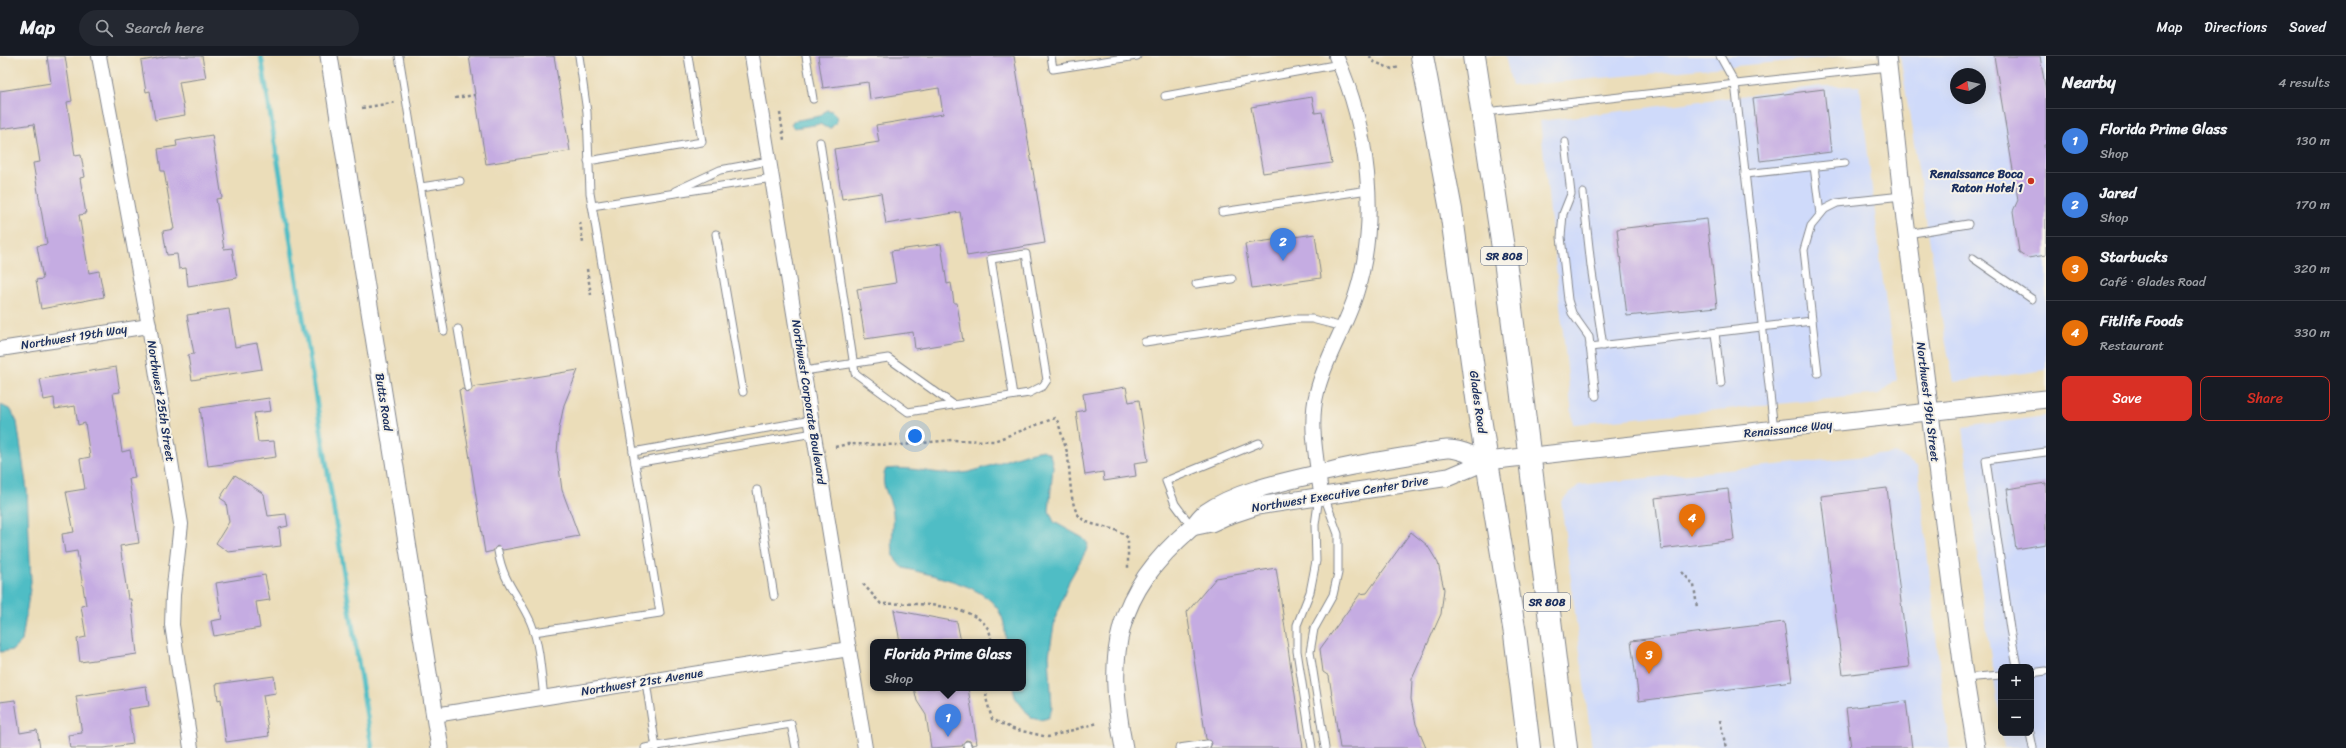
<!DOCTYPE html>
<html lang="en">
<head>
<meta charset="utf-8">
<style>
  body { margin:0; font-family:Sriracha,sans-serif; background:#242831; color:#f1f3f6 }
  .controls { position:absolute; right:12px; bottom:12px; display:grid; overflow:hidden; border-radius:8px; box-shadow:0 4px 16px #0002 }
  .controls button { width:36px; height:36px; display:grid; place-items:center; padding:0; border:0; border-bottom:1px solid #363941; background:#171b24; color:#f1f3f6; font:20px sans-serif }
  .compass { position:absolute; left:1950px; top:12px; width:36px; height:36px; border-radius:50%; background:#171b24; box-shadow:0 4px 16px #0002; rotate:261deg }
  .you { position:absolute; left:915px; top:380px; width:14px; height:14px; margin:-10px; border:3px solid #fff; border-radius:50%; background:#1a73e8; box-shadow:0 0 0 6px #1a73e833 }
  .badge { display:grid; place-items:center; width:26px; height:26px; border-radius:50%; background:#d93025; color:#fff; font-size:13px; font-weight:700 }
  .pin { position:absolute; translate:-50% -33px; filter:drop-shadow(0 1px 2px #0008) }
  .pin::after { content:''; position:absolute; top:21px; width:14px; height:12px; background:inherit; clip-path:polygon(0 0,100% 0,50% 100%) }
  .popup { position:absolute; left:870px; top:583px; width:156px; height:52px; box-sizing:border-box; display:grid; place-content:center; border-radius:8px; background:#171b24; filter:drop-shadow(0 1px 3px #0005); font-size:13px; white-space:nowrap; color:#9ea1a6 }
  .popup b { font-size:15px; color:#f1f3f6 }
  .popup::after { content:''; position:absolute; left:50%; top:100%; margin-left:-8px; border:8px solid transparent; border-top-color:#171b24 }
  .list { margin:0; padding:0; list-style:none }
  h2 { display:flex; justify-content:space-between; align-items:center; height:52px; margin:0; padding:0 16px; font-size:17px }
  h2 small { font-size:13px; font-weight:400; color:#9ea1a6 }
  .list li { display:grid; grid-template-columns:26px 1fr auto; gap:12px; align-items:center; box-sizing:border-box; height:64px; padding:0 16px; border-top:1px solid #363941 }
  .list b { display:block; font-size:15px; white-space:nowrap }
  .list p { margin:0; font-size:13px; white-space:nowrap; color:#9ea1a6 }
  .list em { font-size:13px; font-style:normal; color:#9ea1a6 }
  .actions { display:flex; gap:8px; padding:12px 16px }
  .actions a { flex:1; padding:9px 0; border:1px solid #d93025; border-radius:8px; text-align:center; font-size:14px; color:#d93025 }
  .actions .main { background:#d93025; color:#fff }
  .icon { flex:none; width:22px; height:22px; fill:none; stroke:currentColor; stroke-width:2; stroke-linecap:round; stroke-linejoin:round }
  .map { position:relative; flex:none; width:2046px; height:692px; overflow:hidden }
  header { display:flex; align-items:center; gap:24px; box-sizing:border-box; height:56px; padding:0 20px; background:#171b24; border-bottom:1px solid #363941 }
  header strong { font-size:19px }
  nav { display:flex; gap:22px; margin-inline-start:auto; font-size:14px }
  .search { width:280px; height:36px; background:#242831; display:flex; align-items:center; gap:10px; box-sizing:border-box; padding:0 14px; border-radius:22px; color:#9ea1a6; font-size:15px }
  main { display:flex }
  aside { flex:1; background:#171b24 }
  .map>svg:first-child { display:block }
</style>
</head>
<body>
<header>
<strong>Map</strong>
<div class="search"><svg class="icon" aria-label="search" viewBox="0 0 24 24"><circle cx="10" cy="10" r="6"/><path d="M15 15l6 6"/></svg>Search here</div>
<nav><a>Map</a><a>Directions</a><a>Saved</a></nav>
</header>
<main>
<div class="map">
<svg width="2046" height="692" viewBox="0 0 2046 692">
  <rect width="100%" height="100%" fill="#f7f3e8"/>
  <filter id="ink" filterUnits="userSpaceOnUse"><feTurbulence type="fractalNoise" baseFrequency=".025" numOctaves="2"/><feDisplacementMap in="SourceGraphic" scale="8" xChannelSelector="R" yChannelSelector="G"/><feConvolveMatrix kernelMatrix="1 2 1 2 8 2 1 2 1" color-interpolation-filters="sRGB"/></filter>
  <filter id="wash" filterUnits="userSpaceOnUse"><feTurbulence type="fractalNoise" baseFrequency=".012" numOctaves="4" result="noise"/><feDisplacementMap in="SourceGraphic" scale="16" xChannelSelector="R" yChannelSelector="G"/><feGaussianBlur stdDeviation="0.9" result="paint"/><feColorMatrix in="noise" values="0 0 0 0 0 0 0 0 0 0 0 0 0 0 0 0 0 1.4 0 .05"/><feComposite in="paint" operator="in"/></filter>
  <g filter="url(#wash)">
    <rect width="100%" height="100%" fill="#ebddb9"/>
    <g fill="#cfdafa" fill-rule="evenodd">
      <polygon points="1505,0 1846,0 1512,30"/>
      <path d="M1900,0H2046V314L1954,326L1946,288ZM1956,18H1980V42H1956Z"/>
      <polygon points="1821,30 1860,30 1883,226 1897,324 1879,338 1573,368 1540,65"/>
      <polygon points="2046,360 2046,692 2004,692 2002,677 2031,677 2031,611 2001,611 2001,671 1984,554 1963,371"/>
      <polygon points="1896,397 1918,411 1944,653 1950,692 1592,692 1561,445 1579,429"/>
    </g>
    <g fill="#4fbdc5" stroke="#357692">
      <polygon points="826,54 832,55 836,59 837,65 831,72 825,71 820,68 794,72 791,69 793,65 820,60"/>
      <polygon points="1,349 11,354 17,366 27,434 31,526 22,585 13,594 0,596"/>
      <path d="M1043,394L1050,398L1053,410L1049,455L1054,466L1083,482L1088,488L1086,495L1069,525L1055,563L1049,599L1052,652L1048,662L1040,664L1031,662L1015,641L1013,632H1023V586H1006C1005,578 1005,566 1001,559C989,529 933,520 904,512C902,510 898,508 897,506C888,493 895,471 893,457C891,440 878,429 886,413C914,409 941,422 969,416C994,410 1017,398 1043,394Z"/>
    </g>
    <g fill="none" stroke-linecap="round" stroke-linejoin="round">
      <polyline stroke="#4fbdc5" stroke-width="5" points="261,0 372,692"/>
    </g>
    <g id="blocks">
      <g fill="#c5ace2">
        <polygon points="47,0 65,0 72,45 67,46 75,100 81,99 85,121 80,122 86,158 79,159 89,217 99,215 104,241 41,253 36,224 43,223 37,190 47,188 33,107 40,106 34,68 0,73 0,35 51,27"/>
        <polygon points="168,0 202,0 206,22 179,26 185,59 155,64 150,35 146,36 141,5"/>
        <polygon points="469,0 554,0 570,95 486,108"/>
        <polygon points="818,0 1014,0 1045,187 967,200 960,156 886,168 881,137 842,143 834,93 879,86 876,69 943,58 939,32 870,43 868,26 823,32"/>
        <polygon points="1994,0 2040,0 2046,36 2046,89 2044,89 2046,106 2046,199 2028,202 2019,196 2013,155 2018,144"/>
        <polygon points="1824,33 1831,96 1760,105 1753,42"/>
        <polygon points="1312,41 1315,57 1322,56 1332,107 1263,117 1251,51"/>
        <polygon points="212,79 222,142 216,143 224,193 232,192 237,222 188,230 186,212 179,213 177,198 167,199 163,175 174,173 164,115 161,115 158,93 177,90 176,85"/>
        <polygon points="1707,163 1717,251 1627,260 1617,173"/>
        <polygon points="1315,178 1321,222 1252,232 1245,188"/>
        <polygon points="941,188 947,228 951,227 954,247 957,247 963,285 915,293 913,276 865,283 857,233 896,227 891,195"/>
        <polygon points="229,253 235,291 257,287 262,313 192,324 188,299 194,298 187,259"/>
        <polygon points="116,311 120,336 113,337 122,396 130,394 135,422 129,423 139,487 120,490 128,543 131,543 137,598 80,606 77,583 86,581 81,550 86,549 77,495 65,497 62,478 74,476 66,436 85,433 80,403 90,401 85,367 78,369 75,350 55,353 54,342 44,344 40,323"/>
        <polygon points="578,314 564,349 559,373 557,397 562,434 579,480 503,494 497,490 493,495 485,497 459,334 463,333 468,337 473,331"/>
        <polygon points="1126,331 1129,346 1139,344 1148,405 1134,407 1136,420 1104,425 1103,416 1085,419 1076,356 1085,354 1083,338"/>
        <polygon points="269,342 271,355 254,357 258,386 274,385 276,401 208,410 200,352"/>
        <polygon points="235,419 264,438 268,460 286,458 288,470 279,472 281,490 228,496 216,487 229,466 226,446 220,442"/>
        <polygon points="2046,427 2046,488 2016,493 2007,433"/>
        <polygon points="1887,432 1909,611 1843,619 1821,440"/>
        <polygon points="1728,433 1734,484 1661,493 1655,442"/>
        <polygon points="1411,476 1427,489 1438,507 1444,533 1441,558 1412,623 1411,643 1416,668 1426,692 1340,692 1329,620 1323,616 1320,593 1360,538 1367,537"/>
        <polygon points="1276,512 1303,692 1210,692 1212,687 1206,683 1187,556 1216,522"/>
        <polygon points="265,519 270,544 256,546 260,572 214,580 211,565 222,563 216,527"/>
        <polygon points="894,554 957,566 961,586 900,586"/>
        <polygon points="1784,566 1792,625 1639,645 1631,585"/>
        <polygon points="274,620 276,637 263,639 269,680 226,686 221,643 218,644 216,628"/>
        <polygon points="146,630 149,650 128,653 133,688 104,692 70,692 68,679 82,677 76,640"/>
        <polygon points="914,632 968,632 977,688 972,689 970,685 966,684 962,690 931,692 926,659 917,645"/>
        <polygon points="15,644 20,677 37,674 40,692 0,692 0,646"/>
        <polygon points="1906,645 1912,692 1851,692 1846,652"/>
      </g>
    </g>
  </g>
  <g filter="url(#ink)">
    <use href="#blocks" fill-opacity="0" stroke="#83868c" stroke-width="1"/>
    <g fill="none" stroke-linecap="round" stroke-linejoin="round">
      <defs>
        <g id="service">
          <polyline points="399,0 444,275"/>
          <polyline points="806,0 813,43"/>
          <polyline points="1051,0 1053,13 1137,0"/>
          <polyline points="1720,0 1735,27 1774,374"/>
          <polyline points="1165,40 1340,8"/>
          <polyline points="1485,56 1888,11"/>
          <polyline points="820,86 855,317 908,356 1029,337 1043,330 1047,324 1026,198 991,203 1013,339"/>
          <polyline points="1565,86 1571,138 1563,158 1561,181 1568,244 1572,257 1589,281 1596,340"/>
          <polyline points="588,105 702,86 688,0"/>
          <polyline points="1814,110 1820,158"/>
          <polyline points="1745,118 1845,107"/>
          <polyline points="421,131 460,125"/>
          <polyline points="675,135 720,114 769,105"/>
          <polyline points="1583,137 1591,210 1603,290"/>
          <polyline points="592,150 772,122"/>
          <polyline points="1222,156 1368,134"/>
          <polyline points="716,178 743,336"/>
          <polyline points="1907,178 1968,168"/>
          <polyline points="1973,202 2032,243"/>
          <polyline points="1196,228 1232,223"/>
          <polyline points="458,273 468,332"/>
          <polyline points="1715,277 1721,327"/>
          <polyline points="1145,286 1296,263 1312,263 1343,271"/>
          <polyline points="1590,291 1812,265"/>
          <polyline points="804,315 888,302 954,349"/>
          <polyline points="1818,317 1804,194 1811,170 1825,153 1837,147 1902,140"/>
          <polyline points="633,396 812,364"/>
          <polyline points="635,407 814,377"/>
          <polyline points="757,434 774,540"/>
          <polyline points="1324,440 1338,478 1338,517 1333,539 1314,573 1310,596 1325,692"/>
          <polyline points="1192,471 1175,448 1166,425 1259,387"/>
          <path d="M498,495C503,527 519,539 531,567C540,589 541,618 544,642"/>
          <polyline points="534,576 660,557 590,137 587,56 579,0"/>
          <polyline points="2017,611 2010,573 1986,404 2046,396"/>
          <polyline points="2031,617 2046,615"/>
          <polyline points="1964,622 2001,619"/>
          <polyline points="646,626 656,692"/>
          <polyline points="2030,677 2033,692"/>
          <polyline points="967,689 968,692"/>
          <polyline points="645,692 791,668 796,692"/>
          <polyline points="1179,692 1207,688"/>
          <polyline points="1312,692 1297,595 1297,569 1310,536 1316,505 1315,469 1319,440"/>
        </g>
        <g id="minor">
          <polyline points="99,0 149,270 181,468 173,539 172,569 191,692"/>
          <polyline points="752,0 865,692"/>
          <polyline points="0,293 149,270"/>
          <path d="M1320,430C1316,399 1309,367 1317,336C1325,302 1346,271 1356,238C1380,163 1368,71 1336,0"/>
          <polyline points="435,659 849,593"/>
        </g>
        <g id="tertiary">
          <polyline points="329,0 440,692"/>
          <polyline points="1887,0 1902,140 1962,606 1976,692"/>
          <polyline points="1192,471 1211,467 1224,461 1257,450 1449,421 1487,405 2046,343"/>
          <path d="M1124,692C1105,596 1115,538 1191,472C1196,468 1199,461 1205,457C1239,433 1293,424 1334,414C1358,408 1383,404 1408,400C1420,398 1434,394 1447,393C1459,392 1476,401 1487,405"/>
        </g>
        <g id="primary">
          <polyline points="1422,0 1451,154 1479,356 1515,578 1529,692"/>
          <polyline points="1474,0 1506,212 1566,692"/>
        </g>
      </defs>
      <use href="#service" stroke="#83868c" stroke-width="9"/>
      <use href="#minor" stroke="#83868c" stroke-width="16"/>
      <use href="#tertiary" stroke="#83868c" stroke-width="19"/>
      <use href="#primary" stroke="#83868c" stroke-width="24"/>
      <g stroke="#83868c" stroke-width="2.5" stroke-dasharray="3 3" stroke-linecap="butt">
        <polyline points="1370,0 1372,5 1392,13 1399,11"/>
        <polyline points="455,42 475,39"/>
        <polyline points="362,52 397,46"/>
        <polyline points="780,57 784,84"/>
        <polyline points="580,166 583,187"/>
        <polyline points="587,213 591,239"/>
        <path d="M835,391L848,388L901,389L952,384L994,385L1055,362L1058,366C1061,376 1064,386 1067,396C1071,412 1068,451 1081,462C1094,473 1114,468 1128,482V514"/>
        <polyline points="1682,516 1694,529 1697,552"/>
        <path d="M863,528L881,548C907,547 993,545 991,586"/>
        <polyline points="987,632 986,642 992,663 1013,673 1048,681 1098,667"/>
        <polyline points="1720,664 1726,692"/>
      </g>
      <use href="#service" stroke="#fff" stroke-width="7"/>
      <use href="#minor" stroke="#fff" stroke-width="14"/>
      <use href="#tertiary" stroke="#fff" stroke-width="17"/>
      <use href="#primary" stroke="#fff" stroke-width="22"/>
    </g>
  </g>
  <circle fill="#c8321e" stroke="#f7f3e8" stroke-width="1.5" cx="2031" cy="125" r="4"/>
  <g text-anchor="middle" stroke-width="4" stroke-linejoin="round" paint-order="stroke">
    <g fill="#f7f3e8" stroke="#5d6a87" stroke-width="1">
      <rect x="1481" y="191" width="46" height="18" rx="3"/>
      <rect x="1524" y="537" width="46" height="18" rx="3"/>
    </g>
    <g font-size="11" font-weight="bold" fill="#1b2f5e">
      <text x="1504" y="204">SR 808</text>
      <text x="1547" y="550">SR 808</text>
    </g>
    <g font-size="12" font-weight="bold" fill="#1b2f5e" stroke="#f7f3e8" text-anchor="end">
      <text x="2023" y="122">Renaissance Boca<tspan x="2023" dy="14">Raton Hotel 1</tspan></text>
    </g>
    <g font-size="12" fill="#1b2f5e" stroke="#f7f3e8">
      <text transform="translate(74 281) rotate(-9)" y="4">Northwest 19th Way</text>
      <text transform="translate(161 345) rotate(81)" y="4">Northwest 25th Street</text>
      <text transform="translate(384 346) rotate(81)" y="4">Butts Road</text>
      <text transform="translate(809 346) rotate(81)" y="4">Northwest Corporate Boulevard</text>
      <text transform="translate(1478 346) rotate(82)" y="4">Glades Road</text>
      <text transform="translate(1928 346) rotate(83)" y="4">Northwest 19th Street</text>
      <text transform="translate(1788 373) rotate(-6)" y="4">Renaissance Way</text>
      <text transform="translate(1340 438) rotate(-9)" y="4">Northwest Executive Center Drive</text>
      <text transform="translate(642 626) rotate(-9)" y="4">Northwest 21st Avenue</text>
    </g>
  </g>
</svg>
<div class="controls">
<button>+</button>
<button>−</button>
</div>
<svg class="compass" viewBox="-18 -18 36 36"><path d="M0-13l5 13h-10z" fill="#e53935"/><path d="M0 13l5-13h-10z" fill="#9ea1a6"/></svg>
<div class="you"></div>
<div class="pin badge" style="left:948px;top:681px;background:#3f7fe0">1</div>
<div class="popup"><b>Florida Prime Glass</b>Shop</div>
<div class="pin badge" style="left:1283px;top:205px;background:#3f7fe0">2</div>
<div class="pin badge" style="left:1649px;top:618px;background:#e8710a">3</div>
<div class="pin badge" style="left:1692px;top:481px;background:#e8710a">4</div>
</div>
<aside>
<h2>Nearby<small>4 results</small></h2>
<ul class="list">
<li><span class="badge" style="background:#3f7fe0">1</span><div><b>Florida Prime Glass</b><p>Shop</p></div><em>130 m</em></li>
<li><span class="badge" style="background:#3f7fe0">2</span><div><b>Jared</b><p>Shop</p></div><em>170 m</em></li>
<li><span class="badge" style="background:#e8710a">3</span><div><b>Starbucks</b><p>Café · Glades Road</p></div><em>320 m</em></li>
<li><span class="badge" style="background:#e8710a">4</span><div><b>Fitlife Foods</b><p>Restaurant</p></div><em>330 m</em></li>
</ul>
<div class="actions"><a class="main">Save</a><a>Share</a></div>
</aside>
</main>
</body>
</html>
